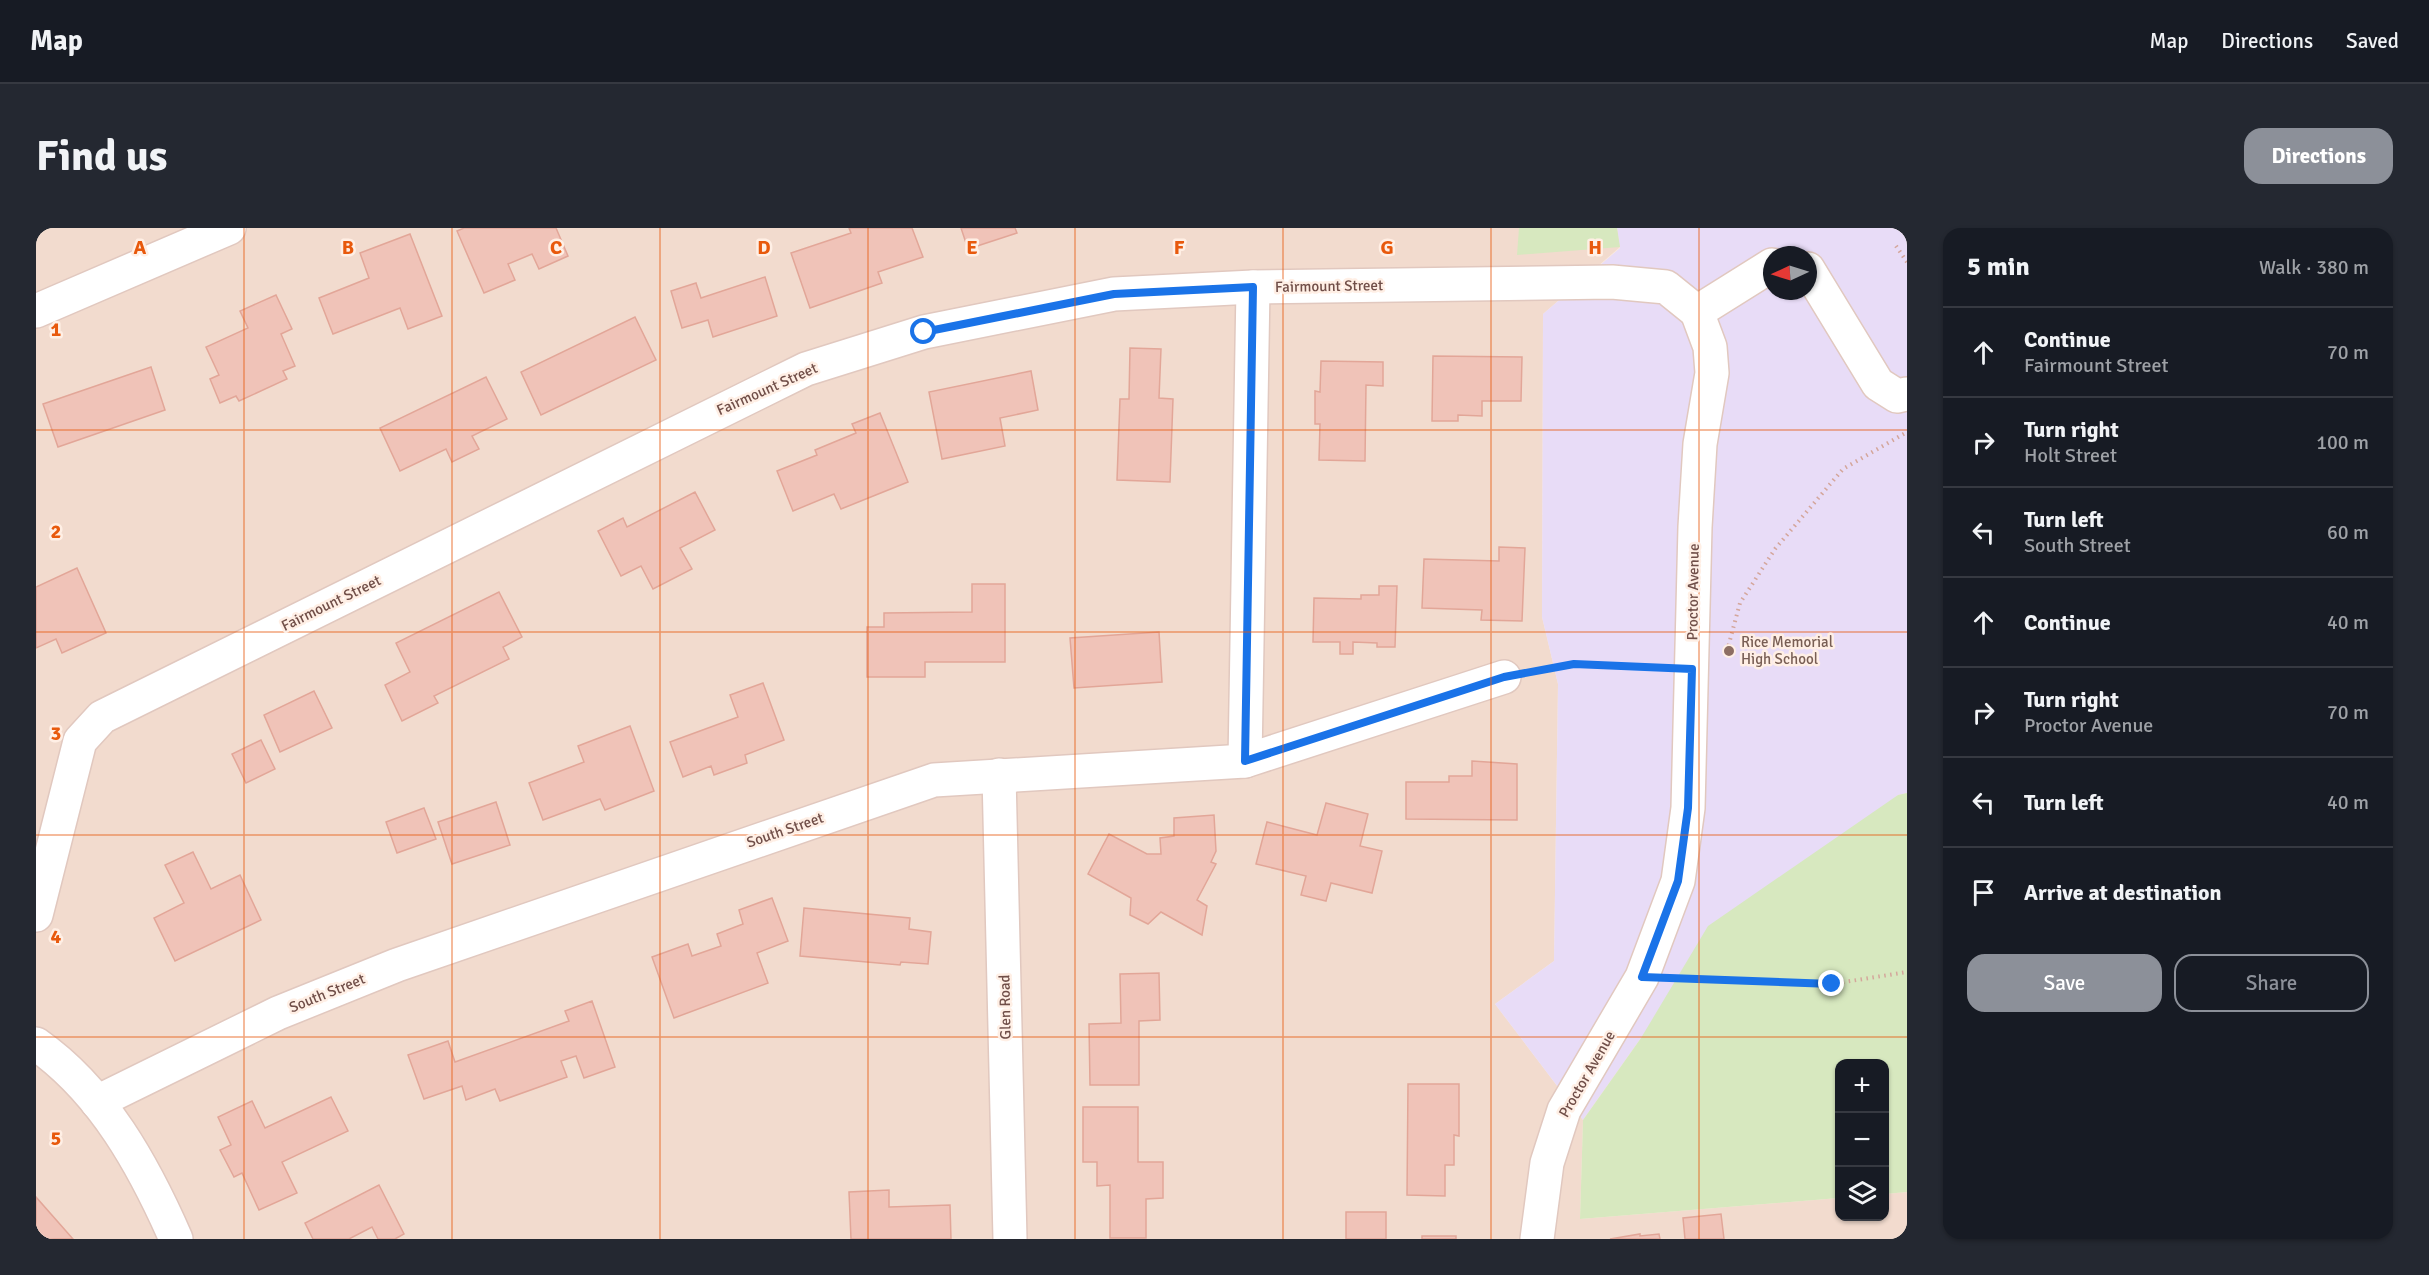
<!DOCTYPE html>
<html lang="en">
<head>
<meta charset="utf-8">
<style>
  body { margin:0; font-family:Signika,sans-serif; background:#242831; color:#f1f3f6 }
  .controls { position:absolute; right:18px; bottom:18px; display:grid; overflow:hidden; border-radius:12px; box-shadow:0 2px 4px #0004 }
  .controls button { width:54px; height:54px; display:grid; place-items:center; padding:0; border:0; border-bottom:2px solid #363941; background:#171b24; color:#f1f3f6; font:30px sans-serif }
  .compass { position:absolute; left:1727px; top:18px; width:54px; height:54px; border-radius:50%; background:#171b24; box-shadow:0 2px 4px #0004; rotate:266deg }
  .stop { position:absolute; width:18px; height:18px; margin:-14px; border:4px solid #1a73e8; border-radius:50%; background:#fff }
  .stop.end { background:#1a73e8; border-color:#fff; box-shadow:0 2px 6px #0008 }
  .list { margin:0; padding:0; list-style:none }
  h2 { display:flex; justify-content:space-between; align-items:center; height:78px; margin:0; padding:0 24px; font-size:26px }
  h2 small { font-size:20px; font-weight:400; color:#9ea1a6 }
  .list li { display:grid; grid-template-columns:39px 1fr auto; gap:18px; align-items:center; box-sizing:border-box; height:90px; padding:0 24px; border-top:2px solid #363941 }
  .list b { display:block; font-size:22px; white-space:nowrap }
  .list p { margin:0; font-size:20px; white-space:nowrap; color:#9ea1a6 }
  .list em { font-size:20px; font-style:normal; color:#9ea1a6 }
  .actions { display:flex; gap:12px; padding:18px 24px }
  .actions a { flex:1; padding:14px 0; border:2px solid #8c9099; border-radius:18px; text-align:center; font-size:21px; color:#8c9099 }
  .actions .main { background:#8c9099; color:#fff }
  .icon { flex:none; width:33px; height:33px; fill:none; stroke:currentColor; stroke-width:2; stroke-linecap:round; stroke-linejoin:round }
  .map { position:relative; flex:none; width:1871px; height:1011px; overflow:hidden; border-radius:18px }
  header { display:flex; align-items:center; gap:36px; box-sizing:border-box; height:84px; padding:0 30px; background:#171b24; border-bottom:2px solid #363941 }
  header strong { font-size:28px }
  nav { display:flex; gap:33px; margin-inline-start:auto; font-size:21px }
  .intro { display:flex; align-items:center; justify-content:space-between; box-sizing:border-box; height:144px; padding:0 36px }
  h1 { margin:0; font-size:42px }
  .button { padding:15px 27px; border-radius:18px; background:#8c9099; color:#fff; font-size:21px; font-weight:700 }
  main { display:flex; gap:36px; padding:0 36px }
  aside { flex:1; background:#171b24; border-radius:18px; box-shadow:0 2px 4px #0004 }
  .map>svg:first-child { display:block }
</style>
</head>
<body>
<header>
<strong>Map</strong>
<nav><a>Map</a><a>Directions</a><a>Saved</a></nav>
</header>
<div class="intro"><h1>Find us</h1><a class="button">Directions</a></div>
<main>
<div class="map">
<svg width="1871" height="1011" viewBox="0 0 1871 1011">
  <rect width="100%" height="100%" fill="#fbebdf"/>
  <polygon fill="#f2dbce" points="0,0 1581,0 1584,19 1507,86 1506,389 1522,456 1518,733 1459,776 1547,892 1544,991 1803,970 1804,988 1848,988 1849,966 1871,964 1871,1011 0,1011"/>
  <path fill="#e8dcf7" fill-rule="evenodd" d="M1581,0H1871V565L1862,567L1605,810L1547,892L1459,776L1518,733L1522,456L1506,389L1507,86L1584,20ZM1736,27H1772V63H1736Z"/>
  <g fill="#d7e8bf">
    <polygon points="1483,0 1581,0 1584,19 1481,27"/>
    <polygon points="1871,565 1871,964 1849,966 1848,836 1804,836 1803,970 1544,991 1547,892 1605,810 1672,698 1862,567"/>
  </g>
  <g fill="#f0c3b8" stroke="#e2a698" stroke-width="1.5">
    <polygon points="428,0 520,0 532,28 503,41 496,26 472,36 479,52 448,65 421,3"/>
    <polygon points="813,0 876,0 887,29 842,44 846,55 774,80 755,25 815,5"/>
    <polygon points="925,0 979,0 981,5 932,21"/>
    <polygon points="374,6 406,88 372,101 364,80 297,106 283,70 333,50 324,25"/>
    <polygon points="729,49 741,88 677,109 672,92 646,100 635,63 660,55 665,70"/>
    <polygon points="240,67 256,101 245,106 259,138 247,143 251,151 203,173 200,168 184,175 174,151 183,147 170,119 212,100 204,83"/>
    <polygon points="599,89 620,132 505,187 485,144"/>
    <polygon points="1094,120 1125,121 1123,170 1137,171 1134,254 1081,252 1084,171 1093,171"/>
    <polygon points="1397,128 1486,129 1485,173 1446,173 1446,188 1422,187 1422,193 1396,193"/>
    <polygon points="1285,133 1347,134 1347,158 1330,157 1329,233 1283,232 1284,196 1279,196 1279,163 1284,164"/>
    <polygon points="115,139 129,182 22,219 7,176"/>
    <polygon points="995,143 1002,182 964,190 969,218 906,231 893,164"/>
    <polygon points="450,149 471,191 436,208 443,221 416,234 410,221 364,243 344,200"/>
    <polygon points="844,185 872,254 805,281 798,266 757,283 741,243 781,227 779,222 820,205 816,196"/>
    <polygon points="659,264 679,302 644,320 656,341 617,361 605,338 585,348 562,303 587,290 591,299"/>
    <polygon points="1463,319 1489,320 1486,393 1445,392 1446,382 1386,380 1388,331 1463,333"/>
    <polygon points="41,340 70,405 26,425 20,411 0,420 0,359"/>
    <polygon points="936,356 969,356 969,434 889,434 889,449 831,449 831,399 848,399 848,385 936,384"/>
    <polygon points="1343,358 1361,358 1359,419 1341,419 1341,415 1317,414 1317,426 1304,426 1304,414 1277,414 1278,370 1325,371 1325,367 1343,367"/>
    <polygon points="463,364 486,409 467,419 473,431 398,468 402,475 366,493 349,457 374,444 360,415"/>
    <polygon points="1123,404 1126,454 1038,460 1034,410"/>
    <polygon points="727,455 748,512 709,527 711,535 678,547 675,538 647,549 634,514 702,489 694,467"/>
    <polygon points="278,463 296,500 244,524 228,487"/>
    <polygon points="594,498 618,563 569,582 564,571 507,592 493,555 548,534 542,518"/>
    <polygon points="225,512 239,541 210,555 196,526"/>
    <polygon points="1436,533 1481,536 1481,592 1370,591 1370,554 1413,554 1413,548 1436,548"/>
    <polygon points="460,574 474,617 416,636 402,594"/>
    <polygon points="1290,575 1332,586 1324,618 1346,623 1336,665 1295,655 1290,673 1265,667 1270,648 1220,636 1231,594 1281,607"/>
    <polygon points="388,580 400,611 361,625 350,594"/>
    <polygon points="1178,587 1180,623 1175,634 1180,636 1161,672 1171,678 1166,707 1125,684 1112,696 1094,687 1095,670 1052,646 1073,606 1111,626 1125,626 1124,610 1138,608 1138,590"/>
    <polygon points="157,624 175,661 204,647 225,692 139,733 118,690 148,675 129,637"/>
    <polygon points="736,670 752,713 721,725 732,755 638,790 616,729 652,716 656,728 685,718 681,706 707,696 703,682"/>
    <polygon points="768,680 874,690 873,701 895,704 892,736 865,734 864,737 764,728"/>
    <polygon points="1123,745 1124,792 1103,793 1103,857 1054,857 1053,796 1085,795 1084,746"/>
    <polygon points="556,773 579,839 548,850 540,828 525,833 531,849 464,873 459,861 430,872 426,858 388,871 372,827 412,813 419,834 533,793 529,783"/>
    <polygon points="1372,856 1423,856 1423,908 1418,907 1418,937 1409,937 1409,968 1371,967"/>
    <polygon points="295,869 312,903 246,934 261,965 223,982 206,945 198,949 184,922 195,917 182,889 216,873 229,900"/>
    <polygon points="1047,879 1102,879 1102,934 1127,934 1127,970 1110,971 1110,1010 1074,1010 1074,957 1061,958 1061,934 1047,934"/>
    <polygon points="343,957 368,1006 359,1011 342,1011 336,999 313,1011 277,1011 269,995"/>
    <polygon points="853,962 853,979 914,977 915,1011 815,1011 813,964"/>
    <polygon points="0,969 37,1011 0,1011"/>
    <rect x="1310" y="984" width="40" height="27"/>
    <polygon points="1685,986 1688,1011 1649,1011 1647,990"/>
    <polygon points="1604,1006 1604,1008 1623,1006 1624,1011 1574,1011"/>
    <rect x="1386" y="1008" width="34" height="3"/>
  </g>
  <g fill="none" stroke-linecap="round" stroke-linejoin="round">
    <defs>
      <g id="minor">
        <polyline points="1772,41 1842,156 1861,168 1871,166"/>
        <polyline points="0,83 193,0"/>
        <polyline points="1661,84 1736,37"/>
        <polyline points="1209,533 1217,59"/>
        <polyline points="963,547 974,1011"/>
        <polyline points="0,687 44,513 66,489 770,141 888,104 1078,66 1217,59 1576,54 1630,59 1661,84"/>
        <path d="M0,816C67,863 108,938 140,1011"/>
        <polyline points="61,874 242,785 361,737 898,552 1209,533 1468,449"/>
        <polyline points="1501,1011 1511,935 1528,882 1606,749 1642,653 1652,580 1659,299 1664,216 1676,145 1674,119 1661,84"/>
      </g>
    </defs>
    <use href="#minor" stroke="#e1c8bf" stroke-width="36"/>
    <g stroke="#d4a69b" stroke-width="4" stroke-dasharray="1.5 4.5" stroke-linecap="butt">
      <polyline points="1860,18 1871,34"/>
      <polyline points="1691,423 1704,375 1739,321 1807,241 1871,204"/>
      <polyline points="1498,444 1538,436 1622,440"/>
      <polyline points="1639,750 1796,756 1871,744"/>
    </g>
    <use href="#minor" stroke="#fff" stroke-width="33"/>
  </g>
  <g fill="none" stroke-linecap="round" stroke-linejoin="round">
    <polyline stroke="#1a73e8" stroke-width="8" points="888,104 1078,66 1217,59 1209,533 1468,449 1538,436 1656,441 1652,580 1642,653 1606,749 1796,756"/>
  </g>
  <path fill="none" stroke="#e8590c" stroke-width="1.5" stroke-opacity="0.55" d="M208,0V1011M416,0V1011M624,0V1011M832,0V1011M1039,0V1011M1247,0V1011M1455,0V1011M1663,0V1011M0,202H1871M0,404H1871M0,607H1871M0,809H1871"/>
  <circle fill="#8d6e63" stroke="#ffefe5" stroke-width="2" cx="1693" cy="423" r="6"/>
  <g text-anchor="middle" stroke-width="5" stroke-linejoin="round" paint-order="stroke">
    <g font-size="15" fill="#704e48" stroke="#ffefe5">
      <text transform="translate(1293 58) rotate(-1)" y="5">Fairmount Street</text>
      <text transform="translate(731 161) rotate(-24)" y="5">Fairmount Street</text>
      <text transform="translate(1657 364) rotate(-89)" y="5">Proctor Avenue</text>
      <text transform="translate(295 375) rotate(-26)" y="5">Fairmount Street</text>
      <text transform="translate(749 602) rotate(-19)" y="5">South Street</text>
      <text transform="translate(291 765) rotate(-22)" y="5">South Street</text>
      <text transform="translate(969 779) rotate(-91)" y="5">Glen Road</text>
      <text transform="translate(1551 846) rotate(-60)" y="5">Proctor Avenue</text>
    </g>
    <g font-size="15" fill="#785e54" stroke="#ffefe5" text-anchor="start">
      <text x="1705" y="419">Rice Memorial<tspan x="1705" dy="17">High School</tspan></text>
    </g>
  </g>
  <g font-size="20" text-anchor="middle" font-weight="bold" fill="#e8590c" stroke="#ffefe5" stroke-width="5" stroke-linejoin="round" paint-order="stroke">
    <text x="104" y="26">A</text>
    <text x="312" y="26">B</text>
    <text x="520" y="26">C</text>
    <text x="728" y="26">D</text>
    <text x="936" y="26">E</text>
    <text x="1143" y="26">F</text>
    <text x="1351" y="26">G</text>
    <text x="1559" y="26">H</text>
    <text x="20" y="108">1</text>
    <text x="20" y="310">2</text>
    <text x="20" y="512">3</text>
    <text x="20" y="715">4</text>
    <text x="20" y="917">5</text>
  </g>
</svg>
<div class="controls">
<button>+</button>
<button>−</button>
<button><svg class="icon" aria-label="layers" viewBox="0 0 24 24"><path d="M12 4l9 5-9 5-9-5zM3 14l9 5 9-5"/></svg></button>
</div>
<svg class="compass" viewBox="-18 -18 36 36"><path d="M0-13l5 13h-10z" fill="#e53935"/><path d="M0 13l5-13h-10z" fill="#9ea1a6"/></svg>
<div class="stop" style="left:888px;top:104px"></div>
<div class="stop end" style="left:1796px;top:756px"></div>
</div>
<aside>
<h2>5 min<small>Walk · 380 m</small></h2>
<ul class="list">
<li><svg class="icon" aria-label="ahead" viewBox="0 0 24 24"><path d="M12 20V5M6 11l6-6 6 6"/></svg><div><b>Continue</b><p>Fairmount Street</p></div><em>70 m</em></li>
<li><svg class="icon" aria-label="right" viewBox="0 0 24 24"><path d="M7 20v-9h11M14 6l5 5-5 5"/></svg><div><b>Turn right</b><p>Holt Street</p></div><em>100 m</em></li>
<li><svg class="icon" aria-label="left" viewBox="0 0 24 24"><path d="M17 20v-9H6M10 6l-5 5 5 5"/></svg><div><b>Turn left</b><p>South Street</p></div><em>60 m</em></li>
<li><svg class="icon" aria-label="ahead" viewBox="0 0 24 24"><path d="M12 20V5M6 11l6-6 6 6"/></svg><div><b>Continue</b></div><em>40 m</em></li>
<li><svg class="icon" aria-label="right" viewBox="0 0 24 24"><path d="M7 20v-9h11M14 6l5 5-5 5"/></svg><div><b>Turn right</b><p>Proctor Avenue</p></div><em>70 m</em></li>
<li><svg class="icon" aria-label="left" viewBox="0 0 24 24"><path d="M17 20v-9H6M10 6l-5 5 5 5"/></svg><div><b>Turn left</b></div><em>40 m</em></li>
<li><svg class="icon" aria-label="arrive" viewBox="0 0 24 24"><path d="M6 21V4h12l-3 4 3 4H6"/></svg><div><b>Arrive at destination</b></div></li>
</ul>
<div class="actions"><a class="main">Save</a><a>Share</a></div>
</aside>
</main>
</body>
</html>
